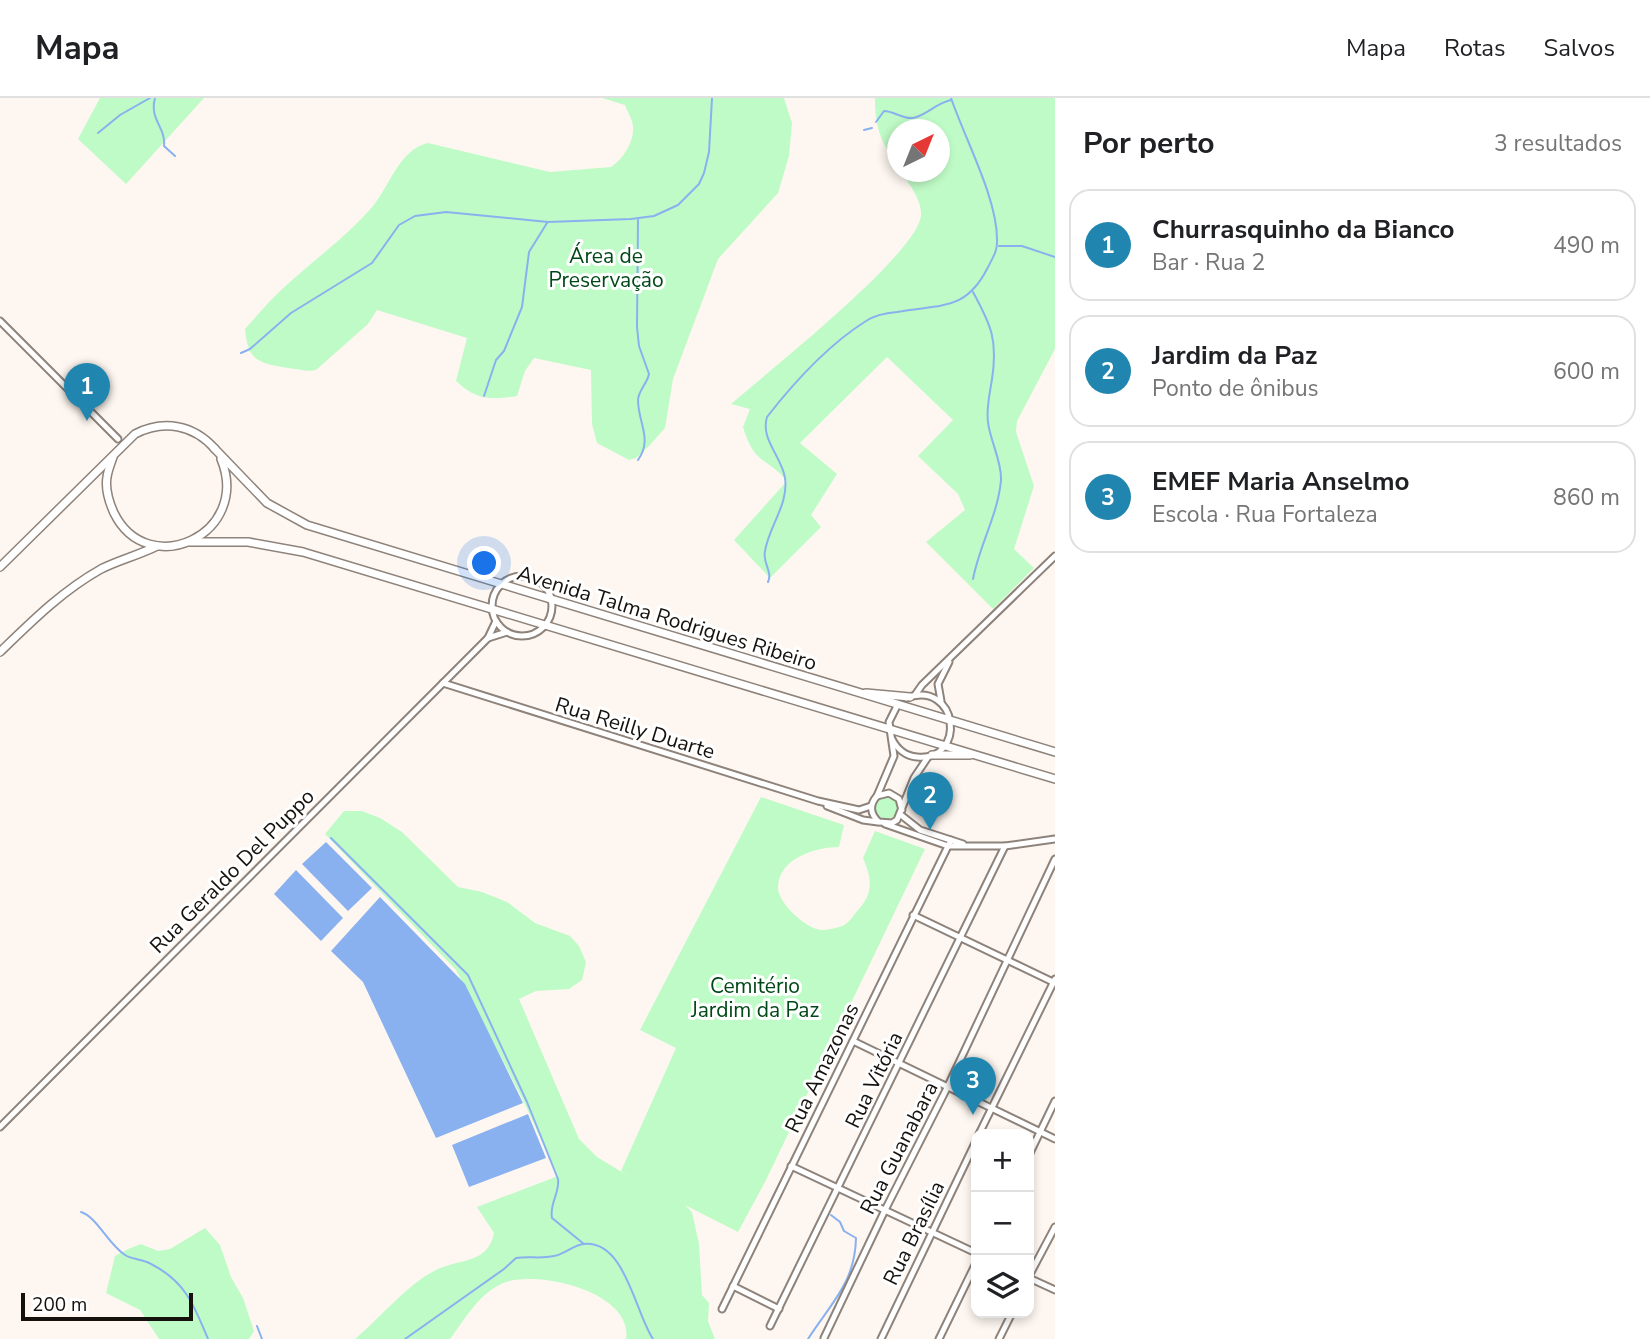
<!DOCTYPE html>
<html lang="pt">
<head>
<meta charset="utf-8">
<style>
  body { margin:0; font-family:"Nunito Sans",sans-serif; background:#f6f6f6; color:#202124 }
  .controls { position:absolute; right:21px; bottom:21px; display:grid; overflow:hidden; border-radius:14px; box-shadow:0 4px 10px #0003 }
  .controls button { width:63px; height:63px; display:grid; place-items:center; padding:0; border:0; border-bottom:2px solid #e0e0e0; background:#fff; color:#202124; font:35px sans-serif }
  .compass { position:absolute; left:887px; top:21px; width:63px; height:63px; border-radius:50%; background:#fff; box-shadow:0 4px 10px #0003; rotate:43deg }
  .scale { position:absolute; left:21px; bottom:18px; width:172px; box-sizing:border-box; padding-left:7px; border:4px solid #15110d; border-top:0; font-size:19px; line-height:24px; white-space:nowrap; color:#15110d; -webkit-text-stroke:5px #fff; paint-order:stroke }
  .you { position:absolute; left:485px; top:466px; width:24px; height:24px; margin:-18px; border:5px solid #fff; border-radius:50%; background:#1a73e8; box-shadow:0 0 0 10px #1a73e833 }
  .badge { display:grid; place-items:center; width:46px; height:46px; border-radius:50%; background:#2186af; color:#fff; font-size:23px; font-weight:700 }
  .pin { position:absolute; translate:-50% -58px; filter:drop-shadow(0 2px 4px #0008) }
  .pin::after { content:''; position:absolute; top:37px; width:24px; height:21px; background:inherit; clip-path:polygon(0 0,100% 0,50% 100%) }
  .list { margin:0; padding:0; list-style:none }
  h2 { display:flex; justify-content:space-between; align-items:center; height:91px; margin:0; padding:0 28px; font-size:30px }
  h2 small { font-size:23px; font-weight:400; color:#757577 }
  .list li { display:grid; grid-template-columns:46px 1fr auto; gap:21px; align-items:center; box-sizing:border-box; height:112px; margin:0 14px 14px; padding:0 14px; border:2px solid #e0e0e0; border-radius:21px }
  .list b { display:block; font-size:26px; white-space:nowrap }
  .list p { margin:0; font-size:23px; white-space:nowrap; color:#757577 }
  .list em { font-size:23px; font-style:normal; color:#757577 }
  .icon { flex:none; width:38px; height:38px; fill:none; stroke:currentColor; stroke-width:2; stroke-linecap:round; stroke-linejoin:round }
  .map { position:relative; flex:none; width:1055px; height:1241px; overflow:hidden }
  header { display:flex; align-items:center; gap:42px; box-sizing:border-box; height:98px; padding:0 35px; background:#fff; border-bottom:2px solid #e0e0e0 }
  header strong { font-size:33px }
  nav { display:flex; gap:38px; margin-inline-start:auto; font-size:24px }
  main { display:flex }
  aside { flex:1; background:#fff }
  .map>svg:first-child { display:block }
</style>
</head>
<body>
<header>
<strong>Mapa</strong>
<nav><a>Mapa</a><a>Rotas</a><a>Salvos</a></nav>
</header>
<main>
<div class="map">
<svg width="1055" height="1241" viewBox="0 0 1055 1241">
  <rect width="100%" height="100%" fill="#fef7f1"/>
  <g fill="#bffbc6">
    <polygon points="100,0 204,0 126,86 78,41"/>
    <path d="M602,0H784L792,25L789,58L778,95L718,161L673,281L665,330L649,348L636,360L629,362L597,345L592,326L591,272L534,260L525,273L517,298C491,302 476,302 456,283L467,240L377,212L368,226L316,272C305,274 298,271 288,270C259,265 248,264 245,231C255,220 264,209 274,199C306,167 344,142 373,108C390,87 400,51 428,45L550,74L611,69C623,61 634,44 633,29C633,22 627,13 625,7Z"/>
    <path d="M875,0H1055V251L1017,323L1016,334L1034,388L1014,451L1034,470L993,511L926,444L965,412L958,396L918,358L953,322L887,259L800,345L837,376L811,417L821,429L770,480L734,442L787,383C766,358 755,368 743,329L750,311L731,306C765,276 919,155 921,117C922,102 909,86 901,74H940V32H898L897,68C881,43 875,30 875,0Z"/>
    <circle cx="887" cy="709" r="12"/>
    <path d="M761,699L844,727L839,749C816,749 779,760 778,789C777,804 806,831 821,832C827,832 837,830 842,828C848,826 853,818 857,813C874,796 872,781 863,760L875,733L925,751L766,1082L738,1134L685,1107L692,1114L699,1146L702,1197L709,1205L708,1223L715,1241H626C634,1194 535,1170 501,1186C478,1197 465,1221 450,1241H355C379,1221 408,1186 434,1173C458,1160 488,1167 494,1135L477,1109L558,1078L523,1002L456,872L325,736L344,713H362L380,720L402,734L458,789L482,794L507,804L535,825L570,838L579,848L586,864L582,882L569,891L536,893L519,901L579,1041L597,1059L630,1079L621,1073L676,950L640,932Z"/>
    <polygon points="205,1130 220,1147 231,1179 243,1200 254,1233 249,1241 159,1241 140,1212 106,1195 115,1158 128,1151 141,1146 158,1153 170,1151"/>
  </g>
  <g fill="#89b1ef">
    <polygon points="326,744 372,790 348,813 302,766"/>
    <polygon points="296,772 343,820 321,843 274,796"/>
    <polygon points="380,799 465,886 523,1005 436,1040 363,884 331,853"/>
    <polygon points="528,1016 546,1060 469,1089 452,1047"/>
  </g>
  <g fill="none" stroke-linecap="round" stroke-linejoin="round">
    <g stroke="#89b1ef" stroke-width="2">
      <path d="M155,0C149,22 166,29 164,48L175,58"/>
      <path d="M876,24L884,13C894,13 902,21 913,20C927,17 936,5 951,2"/>
      <polyline points="864,32 872,30"/>
      <polyline points="98,35 120,17 150,0"/>
      <path d="M638,122L637,229L639,248L649,276C647,286 638,293 638,302C638,325 653,341 638,362"/>
      <polyline points="999,148 1022,148 1055,159"/>
      <path d="M973,194C991,227 998,242 992,281C990,295 986,310 988,324C990,343 1002,363 1001,382C998,417 979,448 973,481"/>
      <polyline points="241,255 250,251 291,215 372,165 399,127 415,118 446,114 548,124 631,121 654,118 678,107 699,86 704,75 709,54 712,0"/>
      <polyline points="484,298 496,262 504,253 522,209 529,154 547,125"/>
      <path d="M768,484C773,473 762,465 765,453C769,428 789,406 785,380C782,359 760,341 767,319C795,283 828,247 866,223C875,217 886,215 897,214C939,206 965,214 987,171C992,161 998,153 997,141C997,100 965,41 951,0"/>
      <path d="M331,740L468,877L527,1004L558,1081C560,1095 549,1106 552,1120L584,1146"/>
      <path d="M81,1114C97,1119 108,1146 125,1157C133,1162 143,1161 151,1166C185,1183 194,1207 208,1241"/>
      <polyline points="257,1228 262,1241"/>
      <path d="M405,1241L504,1171L516,1160C529,1158 541,1161 554,1158C565,1156 573,1147 584,1146C625,1142 635,1214 653,1241"/>
      <path d="M808,1241C831,1205 855,1185 856,1140L844,1133L840,1124L831,1117"/>
    </g>
    <defs>
      <g id="minor">
        <polyline points="0,223 118,341"/>
        <circle cx="522" cy="508" r="30"/>
        <polyline points="488,540 507,534"/>
        <polyline points="443,585 818,703 859,712 871,708"/>
        <polyline points="915,597 922,587 1055,458"/>
        <polyline points="941,603 938,586 949,564"/>
        <path d="M892,641C897,651 906,658 917,659C967,664 959,581 906,600"/>
        <polyline points="877,698 894,658 889,624 898,606"/>
        <polyline points="827,708 863,722 878,724"/>
        <path d="M902,712L899,701L889,695L877,698C869,707 870,716 879,724L892,725L897,722L914,680L928,659"/>
        <polyline points="901,717 920,732 963,746"/>
        <polyline points="885,726 948,748 1005,748 1055,741"/>
        <polyline points="913,817 1055,885"/>
        <polyline points="853,943 1055,1041"/>
        <polyline points="0,1029 488,540 496,523"/>
        <polyline points="979,1036 1055,881"/>
        <polyline points="1029,1057 1055,1003"/>
        <polyline points="791,1068 976,1155"/>
        <polyline points="1029,1178 1055,1129"/>
        <polyline points="1029,1180 1055,1192"/>
        <polyline points="733,1188 779,1211"/>
        <polyline points="722,1211 951,742"/>
        <polyline points="770,1228 1005,748"/>
        <polyline points="824,1240 885,1112 947,990 1055,761"/>
        <polyline points="881,1241 976,1043"/>
        <polyline points="939,1241 976,1165"/>
        <polyline points="999,1241 1012,1215"/>
      </g>
      <g id="secondary">
        <polyline points="214,350 267,405 307,427 1055,654"/>
        <path d="M113,359C111,365 108,372 107,379C105,391 109,404 114,415C148,484 252,436 221,361"/>
        <polyline points="190,444 248,444 303,454 1055,681"/>
        <path d="M0,469L135,336C164,321 194,327 215,351"/>
        <path d="M0,554C32,523 62,493 101,471C119,462 139,457 157,448"/>
        <polyline points="866,595 910,599"/>
        <polyline points="932,657 970,657"/>
      </g>
    </defs>
    <use href="#minor" stroke="#8e837b" stroke-width="9"/>
    <use href="#secondary" stroke="#8e837b" stroke-width="10"/>
    <use href="#minor" stroke="#fff" stroke-width="5"/>
    <use href="#secondary" stroke="#fff" stroke-width="7"/>
  </g>
  <g text-anchor="middle" stroke-width="6" stroke-linejoin="round" paint-order="stroke">
    <g font-size="21" fill="#004917" stroke="#fff">
      <text x="606" y="165">Área de<tspan x="606" dy="24">Preservação</tspan></text>
      <text x="755" y="895">Cemitério<tspan x="755" dy="24">Jardim da Paz</tspan></text>
    </g>
    <g font-size="21" fill="#15110d" stroke="#fff">
      <text transform="translate(667 520) rotate(17)" y="7">Avenida Talma Rodrigues Ribeiro</text>
      <text transform="translate(635 630) rotate(17)" y="7">Rua Reilly Duarte</text>
      <text transform="translate(232 773) rotate(-45)" y="7">Rua Geraldo Del Puppo</text>
      <text transform="translate(822 970) rotate(-64)" y="7">Rua Amazonas</text>
      <text transform="translate(874 982) rotate(-64)" y="7">Rua Vitória</text>
      <text transform="translate(899 1050) rotate(-63)" y="7">Rua Guanabara</text>
      <text transform="translate(914 1135) rotate(-64)" y="7">Rua Brasília</text>
    </g>
  </g>
</svg>
<div class="controls">
<button>+</button>
<button>−</button>
<button><svg class="icon" aria-label="layers" viewBox="0 0 24 24"><path d="M12 4l9 5-9 5-9-5zM3 14l9 5 9-5"/></svg></button>
</div>
<svg class="compass" viewBox="-18 -18 36 36"><path d="M0-13l5 13h-10z" fill="#e53935"/><path d="M0 13l5-13h-10z" fill="#757577"/></svg>
<div class="scale">200 m</div>
<div class="you"></div>
<div class="pin badge" style="left:87px;top:323px">1</div>
<div class="pin badge" style="left:930px;top:732px">2</div>
<div class="pin badge" style="left:973px;top:1017px">3</div>
</div>
<aside>
<h2>Por perto<small>3 resultados</small></h2>
<ul class="list">
<li><span class="badge">1</span><div><b>Churrasquinho da Bianco</b><p>Bar · Rua 2</p></div><em>490 m</em></li>
<li><span class="badge">2</span><div><b>Jardim da Paz</b><p>Ponto de ônibus</p></div><em>600 m</em></li>
<li><span class="badge">3</span><div><b>EMEF Maria Anselmo</b><p>Escola · Rua Fortaleza</p></div><em>860 m</em></li>
</ul>
</aside>
</main>
</body>
</html>
